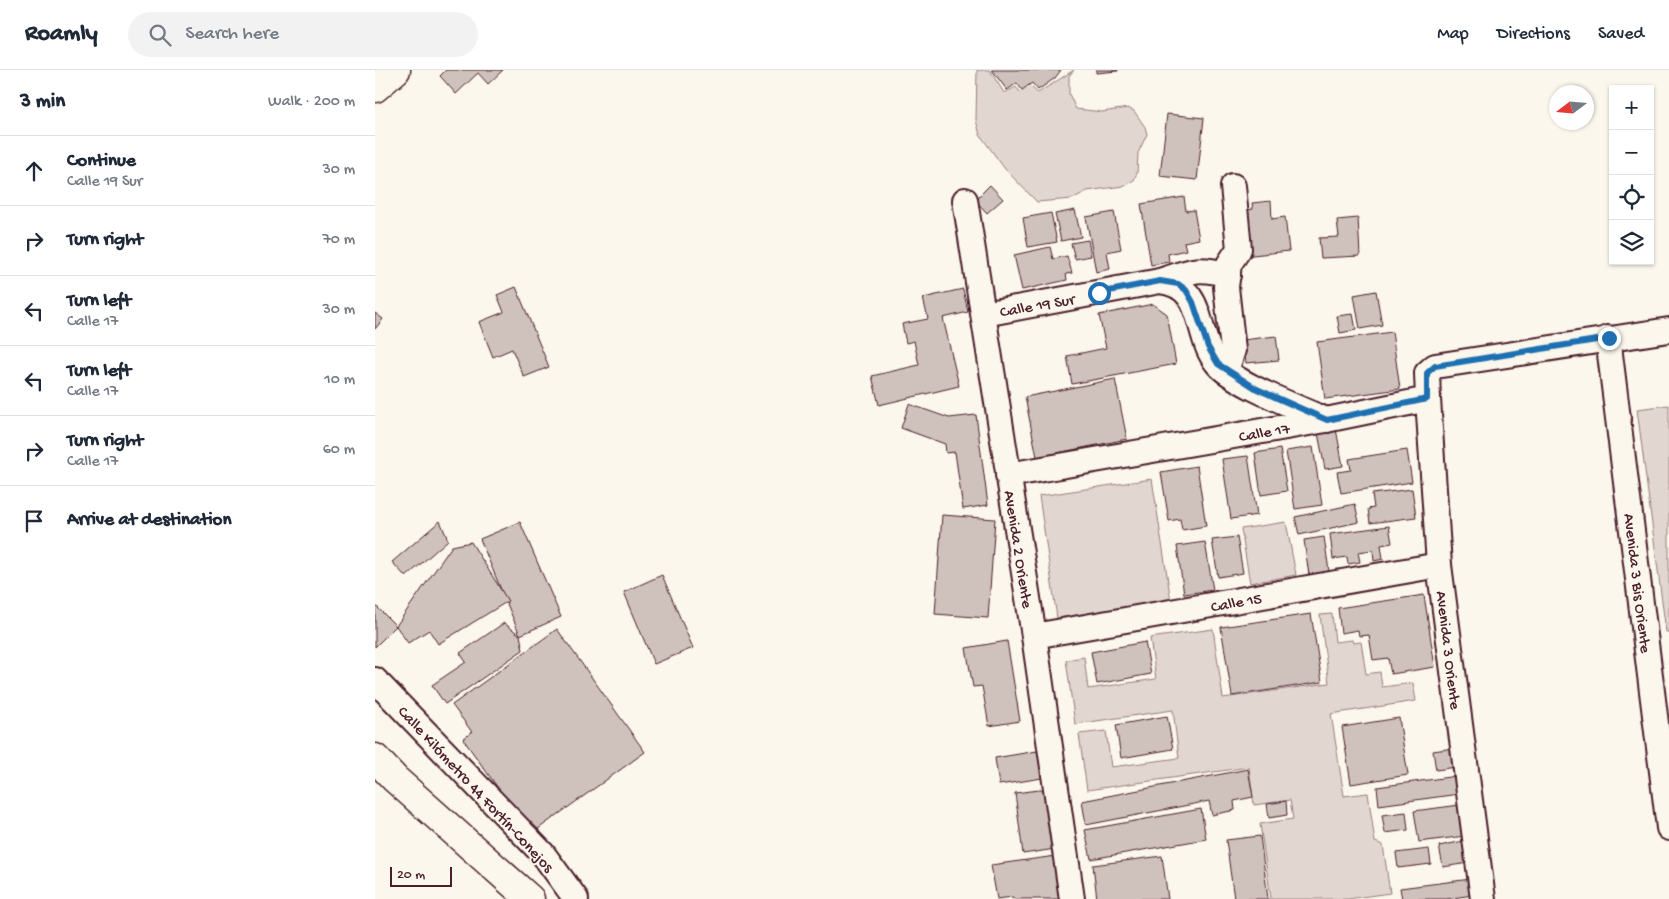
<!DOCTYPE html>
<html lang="en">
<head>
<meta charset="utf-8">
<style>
  body { margin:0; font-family:"Gochi Hand",sans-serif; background:#f2f2f3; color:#1f2937 }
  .controls { position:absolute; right:15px; top:15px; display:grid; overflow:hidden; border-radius:0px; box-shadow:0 1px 4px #0004 }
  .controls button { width:45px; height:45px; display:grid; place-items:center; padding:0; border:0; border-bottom:1px solid #e0e1e3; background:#fff; color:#1f2937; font:25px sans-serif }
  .compass { position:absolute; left:1174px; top:15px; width:45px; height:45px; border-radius:50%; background:#fff; box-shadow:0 1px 4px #0004; rotate:254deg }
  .scale { position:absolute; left:15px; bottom:12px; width:62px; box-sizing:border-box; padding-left:5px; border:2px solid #4a1f2b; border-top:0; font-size:14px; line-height:18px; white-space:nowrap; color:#4a1f2b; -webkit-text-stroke:4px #fbf7ec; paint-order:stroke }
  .stop { position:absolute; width:15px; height:15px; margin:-11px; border:4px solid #1f6fb2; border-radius:50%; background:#fff }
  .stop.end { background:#1f6fb2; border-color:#fff; box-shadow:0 1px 5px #0008 }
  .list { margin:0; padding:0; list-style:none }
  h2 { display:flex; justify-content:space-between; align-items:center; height:65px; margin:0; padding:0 20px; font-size:21px }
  h2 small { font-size:16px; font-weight:400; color:#747a83 }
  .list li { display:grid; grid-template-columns:32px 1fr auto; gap:15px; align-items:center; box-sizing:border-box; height:70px; padding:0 20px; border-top:1px solid #e0e1e3 }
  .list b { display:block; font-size:19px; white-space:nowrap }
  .list p { margin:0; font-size:16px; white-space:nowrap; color:#747a83 }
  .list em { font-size:16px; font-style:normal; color:#747a83 }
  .icon { flex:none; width:28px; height:28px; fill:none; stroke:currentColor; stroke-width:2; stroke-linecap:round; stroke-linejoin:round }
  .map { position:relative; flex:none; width:1294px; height:829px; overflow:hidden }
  header { display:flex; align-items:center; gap:30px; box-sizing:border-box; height:70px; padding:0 25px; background:#fff; border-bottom:1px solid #e0e1e3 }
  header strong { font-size:24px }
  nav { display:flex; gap:28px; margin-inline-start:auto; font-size:18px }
  .search { width:350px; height:45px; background:#f2f2f3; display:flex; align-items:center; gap:12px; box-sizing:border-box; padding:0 18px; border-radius:28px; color:#747a83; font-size:19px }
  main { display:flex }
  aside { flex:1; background:#fff }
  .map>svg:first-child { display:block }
</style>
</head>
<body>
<header>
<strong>Roamly</strong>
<div class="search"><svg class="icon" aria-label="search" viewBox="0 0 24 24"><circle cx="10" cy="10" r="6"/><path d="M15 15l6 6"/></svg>Search here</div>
<nav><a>Map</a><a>Directions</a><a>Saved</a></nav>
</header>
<main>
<aside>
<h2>3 min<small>Walk · 200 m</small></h2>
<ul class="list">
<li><svg class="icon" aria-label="ahead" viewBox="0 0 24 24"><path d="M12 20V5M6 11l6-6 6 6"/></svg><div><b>Continue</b><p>Calle 19 Sur</p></div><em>30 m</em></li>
<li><svg class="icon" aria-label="right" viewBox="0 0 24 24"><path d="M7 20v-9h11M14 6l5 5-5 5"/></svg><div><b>Turn right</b></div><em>70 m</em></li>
<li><svg class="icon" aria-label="left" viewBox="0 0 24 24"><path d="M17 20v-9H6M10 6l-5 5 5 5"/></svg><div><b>Turn left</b><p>Calle 17</p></div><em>30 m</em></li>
<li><svg class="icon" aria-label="left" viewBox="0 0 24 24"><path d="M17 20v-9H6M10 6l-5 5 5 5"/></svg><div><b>Turn left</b><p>Calle 17</p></div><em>10 m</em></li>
<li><svg class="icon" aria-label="right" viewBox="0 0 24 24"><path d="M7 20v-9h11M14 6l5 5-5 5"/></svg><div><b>Turn right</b><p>Calle 17</p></div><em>60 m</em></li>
<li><svg class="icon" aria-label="arrive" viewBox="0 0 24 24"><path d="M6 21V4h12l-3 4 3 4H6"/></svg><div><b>Arrive at destination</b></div></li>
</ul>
</aside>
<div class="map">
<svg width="1294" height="829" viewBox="0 0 1294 829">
  <rect width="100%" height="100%" fill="#fbf7ec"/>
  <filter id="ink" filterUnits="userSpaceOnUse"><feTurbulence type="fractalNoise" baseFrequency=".02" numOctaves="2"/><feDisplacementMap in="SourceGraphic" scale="10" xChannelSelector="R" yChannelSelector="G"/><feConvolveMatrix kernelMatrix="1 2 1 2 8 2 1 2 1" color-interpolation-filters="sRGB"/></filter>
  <g filter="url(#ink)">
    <g fill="#e2d7d0" stroke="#967b7e">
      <polygon points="602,0 615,0 629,23 641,17 645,22 656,17 663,23 699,0 694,6 694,24 701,39 727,42 753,38 759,41 770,57 772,64 763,83 762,103 759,110 748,116 712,121 697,129 662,132 630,99 605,65 601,50"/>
      <polygon points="1294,335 1294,562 1291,562 1262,339"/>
      <polygon points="777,409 796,531 682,548 664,426"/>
      <polygon points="911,452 921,505 875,513 866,459"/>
      <polygon points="957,544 960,572 977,570 978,573 986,572 991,604 1005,602 1007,617 1038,613 1041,631 956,644 969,726 993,723 1000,772 1008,775 1015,823 972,829 896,829 885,754 918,749 915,730 879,735 874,697 712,720 704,664 731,661 736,697 804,688 798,640 700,654 691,590 709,587 713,619 781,609 775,568 838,559 848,628 954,613 945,545"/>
    </g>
    <g fill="#cfc2bc" stroke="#4a1f2b">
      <polygon points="71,0 128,0 113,14 103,3 81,24 65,6"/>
      <polygon points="617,0 686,0 680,8 663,20 657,13 647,20 642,13 632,20"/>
      <polygon points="721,0 743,0 743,1 721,3"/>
      <polygon points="792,44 829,48 822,110 785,106"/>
      <polygon points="615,115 628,129 612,143 600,130"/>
      <polygon points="809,127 811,141 819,140 824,169 809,172 811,180 793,184 794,192 776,195 766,134"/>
      <polygon points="896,131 897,149 910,147 914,181 869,186 865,141 878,139 877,133"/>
      <polygon points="700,140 706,167 686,171 680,144"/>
      <polygon points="739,142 746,179 732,182 735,199 721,202 711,147"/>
      <polygon points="676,143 682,172 653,177 648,148"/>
      <polygon points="983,148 985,186 946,188 944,168 964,167 962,150"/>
      <polygon points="713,170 716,186 700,189 696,173"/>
      <polygon points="675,177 678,189 692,186 697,203 691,204 692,210 647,220 639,185"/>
      <polygon points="141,217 174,297 149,307 137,279 118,287 104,252 129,242 122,225"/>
      <polygon points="588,219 593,242 568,248 584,316 504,335 497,306 544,295 539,271 531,273 527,254 553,249 548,228"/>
      <polygon points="1001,221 1007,255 985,259 979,225"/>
      <polygon points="778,234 792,244 801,294 697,314 692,286 731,278 724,245"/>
      <polygon points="0,243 8,249 0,259"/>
      <polygon points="978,244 981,260 965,263 962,246"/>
      <polygon points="1017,262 1025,319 950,329 942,272"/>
      <polygon points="901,266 904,290 871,293 868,270"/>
      <polygon points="740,309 752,369 662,387 650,327"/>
      <polygon points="534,334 574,348 601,345 613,435 588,439 580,382 571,383 570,374 526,358"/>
      <polygon points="961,359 968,396 950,399 943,363"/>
      <polygon points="938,377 947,435 920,439 911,381"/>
      <polygon points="905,379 912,421 886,425 880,383"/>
      <polygon points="1032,380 1037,412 966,423 962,402 976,400 974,389"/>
      <polygon points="873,386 882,445 856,449 847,389"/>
      <polygon points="822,396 831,456 807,460 805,449 794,451 786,402"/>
      <polygon points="1037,419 1041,447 995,453 993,439 999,438 997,424"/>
      <polygon points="980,434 984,452 924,465 920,447"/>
      <polygon points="567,445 620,449 613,548 560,544"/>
      <polygon points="65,451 73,470 31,507 17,492"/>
      <polygon points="145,452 186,547 145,565 105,469"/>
      <polygon points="1014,456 1017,473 1006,475 1008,489 999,491 998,480 983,482 985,492 973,494 972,487 958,489 955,464"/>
      <polygon points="862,467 868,503 843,507 837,470"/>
      <polygon points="949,467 954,501 934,505 929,470"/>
      <polygon points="96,472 133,531 63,574 54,560 33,573 21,556 77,476"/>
      <polygon points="830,472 838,520 809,524 802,476"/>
      <polygon points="287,505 318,578 279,594 249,522"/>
      <polygon points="1049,525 1060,597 1016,604 1013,588 998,590 994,565 984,566 983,560 966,563 963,538"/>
      <polygon points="0,535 21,556 0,577"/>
      <polygon points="936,544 947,612 857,626 846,557"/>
      <polygon points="129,553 145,565 148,580 70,634 57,615 91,592 85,583"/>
      <polygon points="182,559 270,682 156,764 88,669 97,662 77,635"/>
      <polygon points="632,571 645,651 614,656 607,616 598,617 591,578"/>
      <polygon points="770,572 776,604 722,614 716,582"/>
      <polygon points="792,646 798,679 746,688 741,655"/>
      <polygon points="1024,648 1033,705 976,714 967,657"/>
      <polygon points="1079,678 1081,697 1061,700 1058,681"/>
      <polygon points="662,681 667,708 624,715 620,688"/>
      <polygon points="873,699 878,727 859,731 860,740 837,745 834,731 711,755 707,731"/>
      <polygon points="1082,706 1084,724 1004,735 1002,717"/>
      <polygon points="672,719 680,779 648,784 640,723"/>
      <polygon points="911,731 912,745 894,748 892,734"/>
      <polygon points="1085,735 1090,766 1044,772 1039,741"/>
      <polygon points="826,739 831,769 716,789 710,760"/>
      <polygon points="1031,742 1033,760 1010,763 1007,745"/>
      <polygon points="885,766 893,829 859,829 851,770"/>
      <polygon points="1089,771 1093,793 1068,797 1064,776"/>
      <polygon points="1054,779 1056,794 1023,798 1021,783"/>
      <polygon points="681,786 688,829 639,829 638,827 622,829 616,795"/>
      <polygon points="787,786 793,829 722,829 718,795"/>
      <polygon points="1096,809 1098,825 1071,829 1027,829 1025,818"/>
    </g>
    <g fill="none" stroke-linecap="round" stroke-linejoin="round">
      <defs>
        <g id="minor">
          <polyline points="590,130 659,566 697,829"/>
          <path d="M785,211C815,201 822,196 853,205"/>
          <path d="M609,244L785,211C832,216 819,265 842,293C859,314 925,338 951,350"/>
          <polyline points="1233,268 1294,758"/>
          <polyline points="851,301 858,280 851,217 854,194 864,179 858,116"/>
          <polyline points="1053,329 1064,495 1108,829"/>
          <polyline points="633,405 951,350 1053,329 1052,303 1060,296 1294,260"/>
          <polyline points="659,566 1064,495"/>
          <polyline points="0,610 168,784 201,829"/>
        </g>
        <g id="major">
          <polyline points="0,18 21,0"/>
          <polyline points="0,688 20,709 155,829"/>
        </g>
      </defs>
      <use href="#minor" stroke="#4a1f2b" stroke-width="28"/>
      <use href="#major" stroke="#4a1f2b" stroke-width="31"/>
      <use href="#minor" stroke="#fbf7ec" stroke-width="24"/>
      <use href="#major" stroke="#fbf7ec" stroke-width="28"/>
    </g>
  </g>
  <g fill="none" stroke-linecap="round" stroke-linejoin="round" filter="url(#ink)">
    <polyline stroke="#1f6fb2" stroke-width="6" points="724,223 785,211 803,214 811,220 818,232 833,277 843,294 882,319 952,350 1052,329 1052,303 1060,296 1234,268"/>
  </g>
  <g text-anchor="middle" stroke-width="4" stroke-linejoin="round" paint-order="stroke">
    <g font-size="16" fill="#4a1f2b" stroke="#fbf7ec">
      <text transform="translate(662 234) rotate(-10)" y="6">Calle 19 Sur</text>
      <text transform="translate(889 361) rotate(-10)" y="6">Calle 17</text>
      <text transform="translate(645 479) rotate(81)" y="6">Avenida 2 Oriente</text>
      <text transform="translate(1264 513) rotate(83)" y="6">Avenida 3 Bis Oriente</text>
      <text transform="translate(861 531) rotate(-10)" y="6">Calle 15</text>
      <text transform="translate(1075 580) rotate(83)" y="6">Avenida 3 Oriente</text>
      <text transform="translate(102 718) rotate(47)" y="6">Calle Kilómetro 44 Fortín-Conejos</text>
    </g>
  </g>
</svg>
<div class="controls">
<button>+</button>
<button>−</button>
<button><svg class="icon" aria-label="locate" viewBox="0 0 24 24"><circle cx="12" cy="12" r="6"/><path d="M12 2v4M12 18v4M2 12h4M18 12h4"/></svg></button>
<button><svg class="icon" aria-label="layers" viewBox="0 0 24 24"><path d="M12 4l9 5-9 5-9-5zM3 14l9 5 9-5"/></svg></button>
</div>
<svg class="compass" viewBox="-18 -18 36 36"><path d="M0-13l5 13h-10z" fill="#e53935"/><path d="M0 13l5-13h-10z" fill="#747a83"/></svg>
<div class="scale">20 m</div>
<div class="stop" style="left:724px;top:223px"></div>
<div class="stop end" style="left:1234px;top:268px"></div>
</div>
</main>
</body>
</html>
